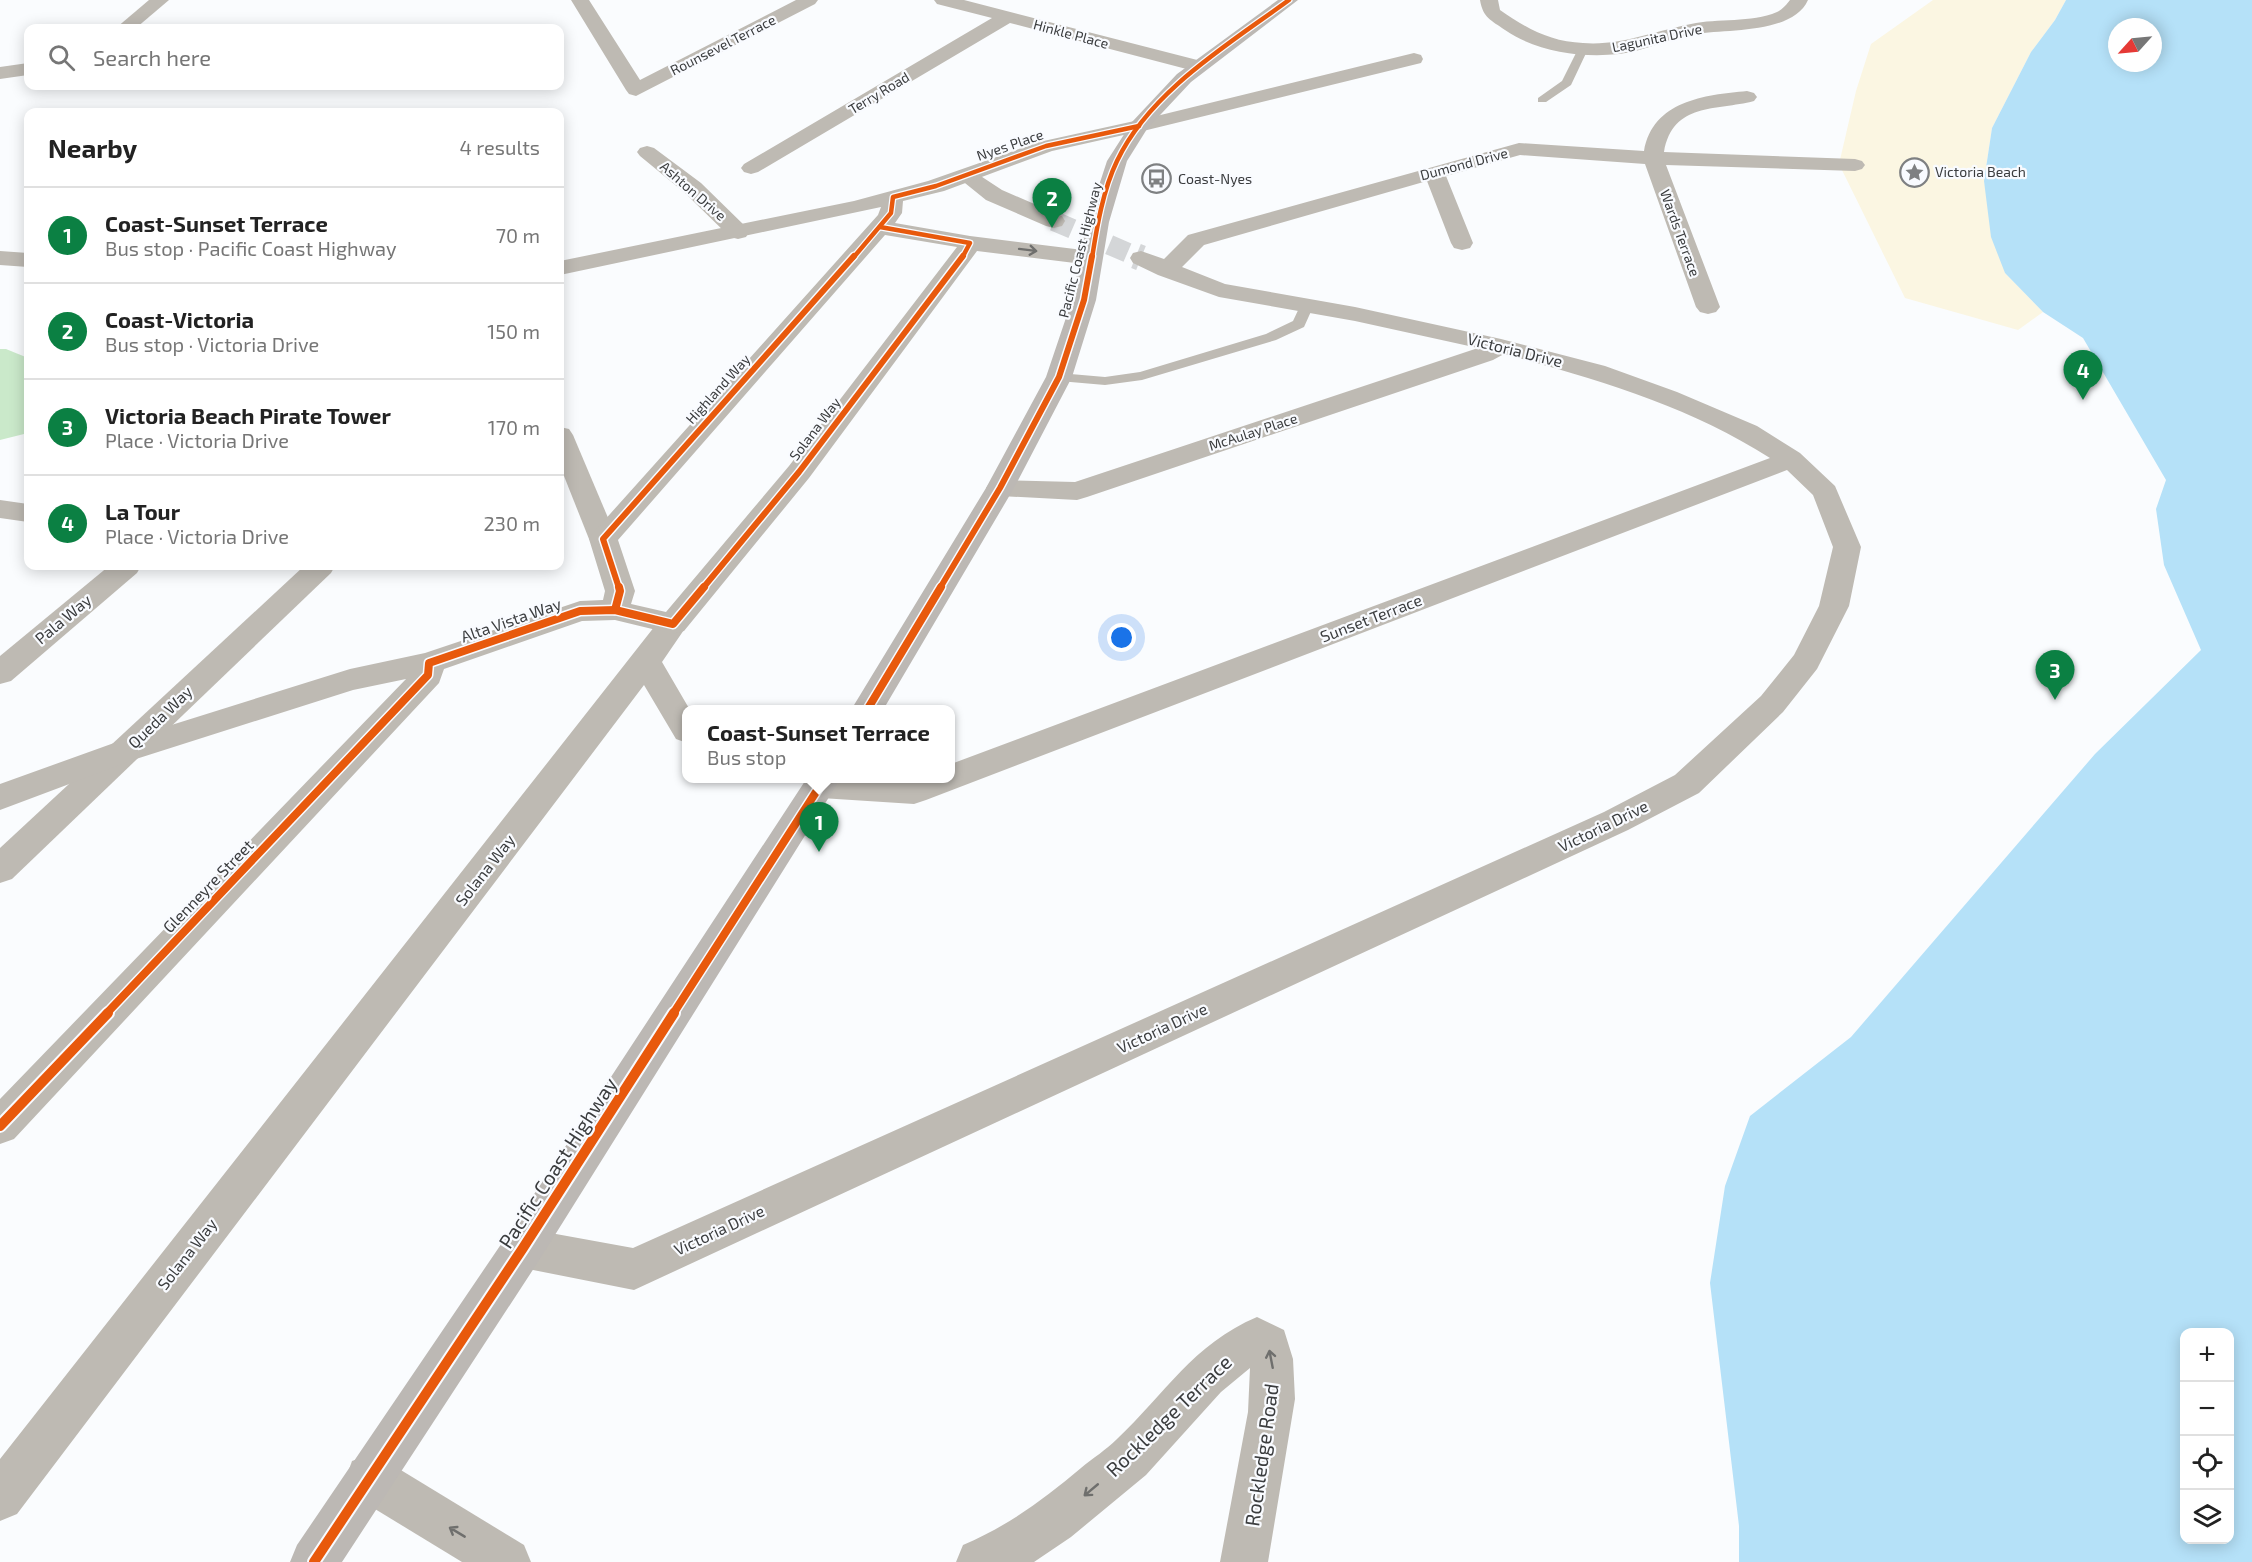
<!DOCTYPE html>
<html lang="en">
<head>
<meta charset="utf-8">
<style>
  body { margin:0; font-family:"Exo 2",sans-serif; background:#f6f6f6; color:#222 }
  .controls { position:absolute; right:18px; bottom:18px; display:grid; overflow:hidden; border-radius:12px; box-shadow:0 3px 15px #0003 }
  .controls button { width:54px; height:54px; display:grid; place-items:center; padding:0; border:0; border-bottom:2px solid #e0e0e0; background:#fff; color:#222; font:30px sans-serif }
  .compass { position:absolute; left:2108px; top:18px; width:54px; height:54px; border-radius:50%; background:#fff; box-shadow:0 3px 15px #0003; rotate:243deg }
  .you { position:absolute; left:1122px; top:638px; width:21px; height:21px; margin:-15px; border:4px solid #fff; border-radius:50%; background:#1a73e8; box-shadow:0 0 0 9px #1a73e833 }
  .badge { display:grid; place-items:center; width:39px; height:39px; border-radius:50%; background:#0b8043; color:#fff; font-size:20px; font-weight:700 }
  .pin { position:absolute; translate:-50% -50px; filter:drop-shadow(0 2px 3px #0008) }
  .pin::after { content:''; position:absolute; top:32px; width:21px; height:18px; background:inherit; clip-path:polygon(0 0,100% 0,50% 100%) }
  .popup { position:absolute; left:682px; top:705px; width:273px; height:78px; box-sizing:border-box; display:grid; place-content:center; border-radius:12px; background:#fff; filter:drop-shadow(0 2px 4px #0005); font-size:20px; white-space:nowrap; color:#767676 }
  .popup b { font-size:22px; color:#222 }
  .popup::after { content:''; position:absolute; left:50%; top:100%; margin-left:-12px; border:12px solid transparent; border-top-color:#fff }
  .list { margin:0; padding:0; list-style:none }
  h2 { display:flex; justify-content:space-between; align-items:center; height:78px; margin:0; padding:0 24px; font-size:26px }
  h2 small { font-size:20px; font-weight:400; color:#767676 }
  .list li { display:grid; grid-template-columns:39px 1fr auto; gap:18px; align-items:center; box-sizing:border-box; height:96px; padding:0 24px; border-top:2px solid #e0e0e0 }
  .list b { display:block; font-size:22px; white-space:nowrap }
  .list p { margin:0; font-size:20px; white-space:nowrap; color:#767676 }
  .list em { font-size:20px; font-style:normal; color:#767676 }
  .icon { flex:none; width:33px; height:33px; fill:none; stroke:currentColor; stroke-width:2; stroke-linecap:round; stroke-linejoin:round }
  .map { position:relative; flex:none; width:2252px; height:1562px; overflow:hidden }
  .search { position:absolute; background:#fff; box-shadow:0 3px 15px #0003; left:24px; top:24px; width:540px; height:66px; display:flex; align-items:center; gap:15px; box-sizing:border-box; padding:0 21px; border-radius:12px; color:#767676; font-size:22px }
  .panel { position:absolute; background:#fff; box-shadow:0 3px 15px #0003; left:24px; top:108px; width:540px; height:462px; border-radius:12px }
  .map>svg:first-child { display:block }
</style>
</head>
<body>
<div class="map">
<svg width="2252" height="1562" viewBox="0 0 2252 1562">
  <rect width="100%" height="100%" fill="#fafcfe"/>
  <polygon fill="#cae9ca" points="0,349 6,349 28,358 28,433 0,440"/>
  <polygon fill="#fbf6e2" points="1933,0 2066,0 2055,20 2031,52 1992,128 1984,181 2005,273 2043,312 2018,330 1905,298 1839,164 1856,91 1871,44"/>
  <path fill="#b5e1f8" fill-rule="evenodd" d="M2066,0H2252V1562H1739V1526L1710,1283L1725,1186L1750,1116L1851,1037L2095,754L2201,650L2164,565L2156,509L2166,480L2083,338L2043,312L2005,273L1991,237L1984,181L1992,128L2031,52L2055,20ZM2117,27H2153V63H2117ZM2184,1332H2230V1540H2184Z"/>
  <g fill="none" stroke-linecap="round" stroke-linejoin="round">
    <polyline stroke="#d4d6d8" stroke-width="20" stroke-dasharray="20 10" stroke-linecap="butt" points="1054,221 1140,258"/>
    <polyline stroke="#d4d6d8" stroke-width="26" stroke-dasharray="26 13" stroke-linecap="butt" points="1136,256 1141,258"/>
    <g fill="#bebab3" fill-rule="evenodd">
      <polygon points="1583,46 1588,49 1571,85 1546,102 1538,102 1538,98 1562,81 1578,49"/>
      <polygon points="1306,303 1313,307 1304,327 1276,340 1142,380 1105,385 1059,381 1052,377 1059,373 1105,377 1140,372 1266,334 1293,321 1301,304"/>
    </g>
    <g fill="#bebab3" fill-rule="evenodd">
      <polygon points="571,0 589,0 640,80 796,0 818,0 815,4 636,96 629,94 626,90"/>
      <polygon points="934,0 964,0 1205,62 1207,66 1205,70 1198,72 1010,23 758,172 751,174 744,172 741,168 744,164 992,18 937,4"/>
      <path d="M1480,0H1498L1500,10C1526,28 1550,42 1583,43C1621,46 1654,31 1691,24C1718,18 1751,23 1777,12C1782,10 1787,4 1790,0H1808C1793,34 1727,29 1695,34C1669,38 1645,51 1619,54C1581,58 1537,52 1505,30C1491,20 1483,18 1480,0Z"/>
      <polygon points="1414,53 1421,55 1423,59 1421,63 1139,132 1132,130 1129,126 1132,122"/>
      <path d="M1747,91L1754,93L1757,97L1754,101C1716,111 1673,102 1664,152L1855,159L1862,161L1865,165L1862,169L1855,171L1666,165L1720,307L1716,312L1708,314L1700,312L1696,307L1645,164L1520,155L1446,176L1473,243L1470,248L1462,250L1454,248L1451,243L1427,181L1204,245L1182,267L1225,284L1355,307L1501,339L1605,366L1677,392L1757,426L1800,453L1835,486L1861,547L1849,606L1817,669L1783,712L1699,793L1628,830L634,1290L523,1268L508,1262L502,1248L508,1234L523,1228L633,1248L1604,812L1675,775L1761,696L1794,655L1819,606L1833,547L1813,495L1787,470L926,800L914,804L821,798L809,794L804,785L808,778H951V764L1770,458C1689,406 1596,379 1504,354L1493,360L1087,497L1077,500L1000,496L990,494L986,488L990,482L1000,480L1075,482L1478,348L1355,321L1219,297L1158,275L1133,263L1130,258L1133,253L1141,251L1164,259L1188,235L1519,143L1644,151C1653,101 1704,95 1747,91Z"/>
      <polygon points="647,146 654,148 701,183 746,227 749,232 746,237 738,239 730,237 685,193 640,156 637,152 640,148"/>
      <polygon points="966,169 973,171 1002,190 1062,216 1065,221 1062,226 1054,228 1046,226 986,200 955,175 959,171"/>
      <polygon points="560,427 569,429 573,435 617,539 613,545 603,548 593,545 589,539 560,466"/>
      <polygon points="0,500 28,504 28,522 0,518"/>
      <polygon points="109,566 141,566 137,573 11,681 0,684 0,656"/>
      <polygon points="304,566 335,566 331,573 12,879 0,883 0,848"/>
      <polygon points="673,614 684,617 688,624 662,662 690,710 687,710 687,743 676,739 644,685 17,1514 0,1521 0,1459 662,617"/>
      <path d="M1257,1317L1284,1330L1293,1359L1295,1399L1268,1562H1220L1248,1412L1250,1368L1221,1392L1146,1475L1071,1537L1034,1562H956L963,1545C1008,1526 1044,1499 1081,1468C1093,1458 1106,1450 1117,1439C1165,1394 1193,1344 1257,1317Z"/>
      <polygon points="369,1455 386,1461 524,1545 531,1562 462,1562 352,1495 346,1478 352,1461"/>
    </g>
    <g fill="#bebab3" fill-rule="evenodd">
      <polygon points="149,0 169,0 136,28 116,28"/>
      <polygon points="28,63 28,75 0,79 0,67"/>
      <path d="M1139,120L1146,122L1149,126L1146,130L1052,151L944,191L903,201L902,213L895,223L970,236L1091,251L1099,253L1102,258L1099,263L1091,265L977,251L809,478L684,631L673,634L615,620L582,621L444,669L439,683L14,1139L0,1144V1099L406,679L353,690L136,759L0,810V784L114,743L350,669L425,653L580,601L603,600L605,591L589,539L593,533L878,215L881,207L560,275V261L854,201L928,181L1039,142ZM885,235L957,247L789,466L666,612L631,604L635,591L618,540Z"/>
      <polygon points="0,251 28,253 28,267 0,265"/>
    </g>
    <g fill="#bcb8b4" fill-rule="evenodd">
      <polygon points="1278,0 1298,0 1191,82 1147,129 1127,161 1109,222 1096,300 1072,377 1014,488 883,710 851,710 986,488 1046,377 1072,300 1087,222 1107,161 1132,122 1177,74"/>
      <polygon points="807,778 841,778 538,1262 342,1562 290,1562 297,1545 508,1234"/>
    </g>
    <defs>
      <g id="cycleway-far3">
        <polyline points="880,227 970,243 962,258"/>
        <polyline points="853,258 891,213 893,197 936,186 1046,146 1139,126"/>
        <path d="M1092,258C1097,226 1103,190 1117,161C1150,91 1229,44 1289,0"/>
      </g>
      <g id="cycleway-far2">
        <polyline points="619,588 603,539 854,256"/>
        <polyline points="703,588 799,472 963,256"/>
        <polyline points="940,588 1000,488 1059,377 1084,300 1092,256"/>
      </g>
      <g id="cycleway-far1">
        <polyline points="615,610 620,591 619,587"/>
        <polyline points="867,710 941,587"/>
        <polyline points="106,1014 428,675 429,663 580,611 615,610 673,624 704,587"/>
        <polyline points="673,1014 825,778"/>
      </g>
      <g id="cycleway">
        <polyline points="0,1126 108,1013"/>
        <polyline points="314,1562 523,1248 674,1013"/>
      </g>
    </defs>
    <use href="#cycleway-far3" stroke="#f9fbff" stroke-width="7"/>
    <use href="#cycleway-far2" stroke="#f9fbff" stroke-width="9"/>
    <use href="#cycleway-far1" stroke="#f9fbff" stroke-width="11"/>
    <use href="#cycleway" stroke="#f9fbff" stroke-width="14"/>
    <use href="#cycleway-far3" stroke="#e8590c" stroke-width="4.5"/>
    <use href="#cycleway-far2" stroke="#e8590c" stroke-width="6"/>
    <use href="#cycleway-far1" stroke="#e8590c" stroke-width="8"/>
    <use href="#cycleway" stroke="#e8590c" stroke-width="10"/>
  </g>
  <defs><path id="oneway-shaft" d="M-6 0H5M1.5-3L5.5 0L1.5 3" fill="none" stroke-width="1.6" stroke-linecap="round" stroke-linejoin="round" transform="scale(1.5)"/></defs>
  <g stroke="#6f6f6d">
    <use href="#oneway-shaft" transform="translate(1028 250) rotate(7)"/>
    <use href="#oneway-shaft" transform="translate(1271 1359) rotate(-101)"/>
    <use href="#oneway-shaft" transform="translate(1091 1490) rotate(140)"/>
    <use href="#oneway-shaft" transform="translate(457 1532) rotate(-149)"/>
  </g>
  <defs>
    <symbol id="sight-ring" viewBox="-11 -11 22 22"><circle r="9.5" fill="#f9fbff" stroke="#7e8082" stroke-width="1.5"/><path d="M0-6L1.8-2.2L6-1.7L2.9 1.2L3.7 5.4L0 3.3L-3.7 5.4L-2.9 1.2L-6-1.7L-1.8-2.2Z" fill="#7e8082"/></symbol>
    <symbol id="bus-ring" viewBox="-11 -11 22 22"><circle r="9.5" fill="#f9fbff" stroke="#7e8082" stroke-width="1.5"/><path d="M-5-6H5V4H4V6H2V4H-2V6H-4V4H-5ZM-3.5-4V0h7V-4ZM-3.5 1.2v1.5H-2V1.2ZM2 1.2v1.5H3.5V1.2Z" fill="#7e8082"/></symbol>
  </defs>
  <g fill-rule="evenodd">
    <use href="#sight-ring" x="1898" y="156" width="33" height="33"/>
    <use href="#bus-ring" x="1140" y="162" width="33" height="33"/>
  </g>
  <g text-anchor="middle" stroke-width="4.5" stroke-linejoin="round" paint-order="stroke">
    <g font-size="14" fill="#3b3d3f" stroke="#f9fbff">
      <text transform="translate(1071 34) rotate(15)" y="5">Hinkle Place</text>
      <text transform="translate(1657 38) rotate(-12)" y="5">Lagunita Drive</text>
      <text transform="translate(723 45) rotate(-27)" y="5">Rounsevel Terrace</text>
      <text transform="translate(879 93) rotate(-31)" y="5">Terry Road</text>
      <text transform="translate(1010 145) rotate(-19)" y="5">Nyes Place</text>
      <text transform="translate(1464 164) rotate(-15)" y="5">Dumond Drive</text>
      <text transform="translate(693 191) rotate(41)" y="5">Ashton Drive</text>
      <text transform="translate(1680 233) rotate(70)" y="5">Wards Terrace</text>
      <text transform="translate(1080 250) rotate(-76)" y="5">Pacific Coast Highway</text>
      <text transform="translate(718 389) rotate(-48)" y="5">Highland Way</text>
      <text transform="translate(815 429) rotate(-53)" y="5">Solana Way</text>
      <text transform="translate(1253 432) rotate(-18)" y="5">McAulay Place</text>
    </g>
    <g font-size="14" fill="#3b3d3f" stroke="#f9fbff" text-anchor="start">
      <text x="1935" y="177">Victoria Beach</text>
      <text x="1178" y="184">Coast-Nyes</text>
    </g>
    <g font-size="16" fill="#3b3d3f" stroke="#f9fbff">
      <text transform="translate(1515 350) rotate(14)" y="6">Victoria Drive</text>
      <text transform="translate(1371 618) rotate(-21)" y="6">Sunset Terrace</text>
      <text transform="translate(63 619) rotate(-40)" y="6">Pala Way</text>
      <text transform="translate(511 620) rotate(-19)" y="6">Alta Vista Way</text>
      <text transform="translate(160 717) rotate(-44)" y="6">Queda Way</text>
      <text transform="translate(1603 826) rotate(-26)" y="6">Victoria Drive</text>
      <text transform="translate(485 870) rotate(-52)" y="6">Solana Way</text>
      <text transform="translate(208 886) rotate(-46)" y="6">Glenneyre Street</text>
      <text transform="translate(1162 1028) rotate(-25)" y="6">Victoria Drive</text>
      <text transform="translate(719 1230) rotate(-25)" y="6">Victoria Drive</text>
      <text transform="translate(187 1254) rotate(-52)" y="6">Solana Way</text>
    </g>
    <g font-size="20" fill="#3b3d3f" stroke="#f9fbff">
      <text transform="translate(558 1163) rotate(-57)" y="7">Pacific Coast Highway</text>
      <text transform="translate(1169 1416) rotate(-44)" y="7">Rockledge Terrace</text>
      <text transform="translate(1262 1455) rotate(-82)" y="7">Rockledge Road</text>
    </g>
  </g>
</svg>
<div class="controls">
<button>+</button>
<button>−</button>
<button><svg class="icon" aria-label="locate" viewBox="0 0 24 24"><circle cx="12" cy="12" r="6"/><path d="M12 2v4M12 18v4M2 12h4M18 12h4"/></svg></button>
<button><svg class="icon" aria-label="layers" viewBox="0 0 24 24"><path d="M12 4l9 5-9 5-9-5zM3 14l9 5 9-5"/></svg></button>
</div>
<svg class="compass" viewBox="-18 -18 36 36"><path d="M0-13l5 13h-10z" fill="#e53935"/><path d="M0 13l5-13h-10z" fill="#767676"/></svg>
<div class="you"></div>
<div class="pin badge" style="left:819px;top:852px">1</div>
<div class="popup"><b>Coast-Sunset Terrace</b>Bus stop</div>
<div class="pin badge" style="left:1052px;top:228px">2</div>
<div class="pin badge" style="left:2055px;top:700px">3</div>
<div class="pin badge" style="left:2083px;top:400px">4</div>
<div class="search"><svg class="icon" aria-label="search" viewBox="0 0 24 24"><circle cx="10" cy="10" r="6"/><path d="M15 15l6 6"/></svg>Search here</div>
<section class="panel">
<h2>Nearby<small>4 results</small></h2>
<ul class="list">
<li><span class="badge">1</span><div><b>Coast-Sunset Terrace</b><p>Bus stop · Pacific Coast Highway</p></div><em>70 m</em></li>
<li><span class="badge">2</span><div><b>Coast-Victoria</b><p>Bus stop · Victoria Drive</p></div><em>150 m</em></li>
<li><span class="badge">3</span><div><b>Victoria Beach Pirate Tower</b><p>Place · Victoria Drive</p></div><em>170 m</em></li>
<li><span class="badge">4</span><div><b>La Tour</b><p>Place · Victoria Drive</p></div><em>230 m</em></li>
</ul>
</section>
</div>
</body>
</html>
